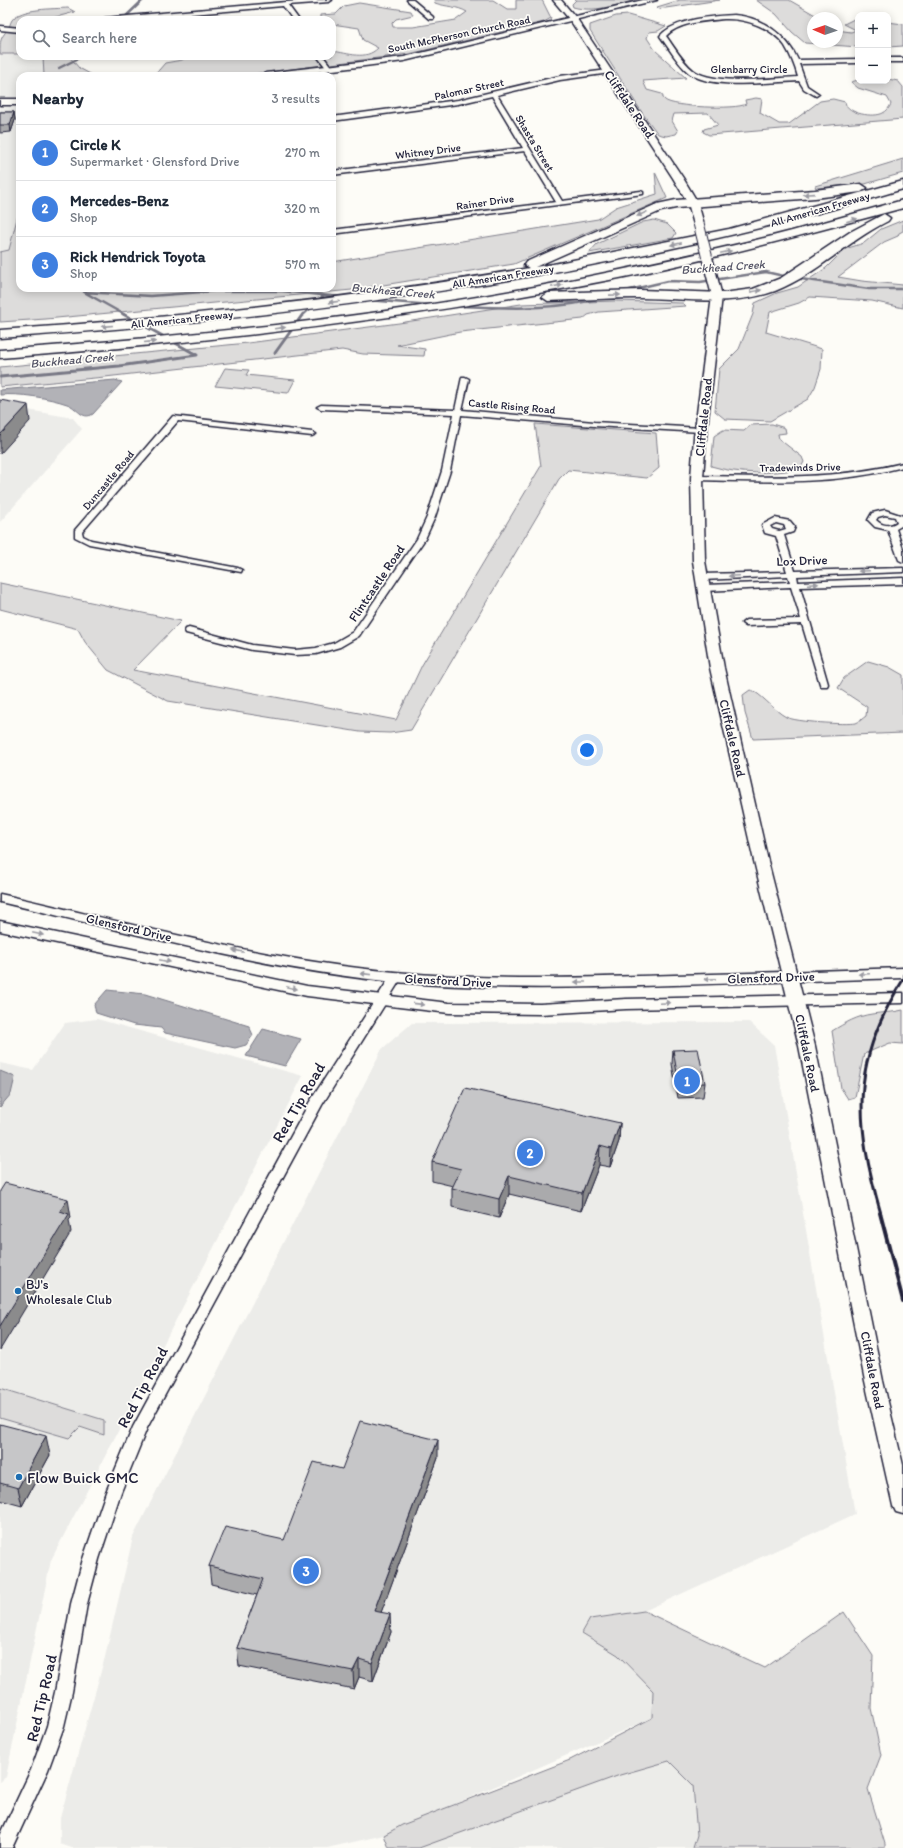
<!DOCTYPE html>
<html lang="en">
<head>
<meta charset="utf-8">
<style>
  body { margin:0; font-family:Itim,sans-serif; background:#f2f2f3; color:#1f2937 }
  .controls { position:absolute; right:12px; top:12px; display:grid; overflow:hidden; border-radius:8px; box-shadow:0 2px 10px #0003 }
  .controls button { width:36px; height:36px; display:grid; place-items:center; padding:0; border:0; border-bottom:1px solid #e0e1e3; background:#fff; color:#1f2937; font:20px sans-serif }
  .compass { position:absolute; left:807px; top:12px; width:36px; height:36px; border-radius:50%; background:#fff; box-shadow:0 2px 10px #0003; rotate:272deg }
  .you { position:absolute; left:587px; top:750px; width:14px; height:14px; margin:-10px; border:3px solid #fff; border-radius:50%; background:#1a73e8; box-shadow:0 0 0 6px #1a73e833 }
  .badge { display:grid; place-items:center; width:26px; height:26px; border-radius:50%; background:#1a73e8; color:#fff; font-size:13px; font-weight:700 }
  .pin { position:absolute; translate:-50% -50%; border:2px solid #fff; box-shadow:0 1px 4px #0006 }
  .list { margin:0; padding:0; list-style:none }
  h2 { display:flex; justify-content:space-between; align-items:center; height:52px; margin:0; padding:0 16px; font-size:17px }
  h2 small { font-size:13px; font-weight:400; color:#747a83 }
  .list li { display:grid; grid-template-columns:26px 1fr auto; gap:12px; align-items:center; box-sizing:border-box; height:56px; padding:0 16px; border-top:1px solid #e0e1e3 }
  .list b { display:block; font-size:15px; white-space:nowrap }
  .list p { margin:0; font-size:13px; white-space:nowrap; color:#747a83 }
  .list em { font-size:13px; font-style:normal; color:#747a83 }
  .icon { flex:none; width:22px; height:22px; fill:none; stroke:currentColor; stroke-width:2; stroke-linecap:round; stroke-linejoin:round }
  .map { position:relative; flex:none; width:903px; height:1848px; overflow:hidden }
  .search { position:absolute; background:#fff; box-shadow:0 2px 10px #0003; left:16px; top:16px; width:320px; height:44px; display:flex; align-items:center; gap:10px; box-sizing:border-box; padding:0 14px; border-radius:12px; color:#747a83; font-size:15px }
  .panel { position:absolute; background:#fff; box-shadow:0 2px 10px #0003; left:16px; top:72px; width:320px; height:220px; border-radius:12px }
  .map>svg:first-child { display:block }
</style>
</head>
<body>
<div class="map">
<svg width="903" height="1848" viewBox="0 0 903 1848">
  <rect width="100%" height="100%" fill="#fdfcf7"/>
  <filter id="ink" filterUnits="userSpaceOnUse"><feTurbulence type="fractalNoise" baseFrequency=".025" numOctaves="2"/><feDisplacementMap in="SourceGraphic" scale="8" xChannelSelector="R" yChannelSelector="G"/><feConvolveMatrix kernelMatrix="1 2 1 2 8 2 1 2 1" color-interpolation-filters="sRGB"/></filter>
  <g filter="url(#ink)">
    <g fill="#ecece9">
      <polygon points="0,54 43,56 44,76 20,76 20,97 0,97"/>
      <polygon points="20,107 20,207 9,251 0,252 0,108"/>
      <polygon points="0,405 73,418 82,429 0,522"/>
      <polygon points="97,1019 303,1076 51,1560 6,1777 0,1782 0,1418 69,1438 80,1427 104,1435 104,1420 0,1388 0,1063 33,1070 65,1023"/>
      <polygon points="749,1022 774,1045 855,1514 644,1611 590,1619 582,1633 618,1655 653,1691 652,1718 384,1835 327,1848 72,1848 60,1844 60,1818 105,1657 133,1537 382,1049 412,1023"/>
      <polygon points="669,1761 693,1784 697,1835 693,1848 414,1848 620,1775"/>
    </g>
    <g fill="#dddcdb" stroke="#807f8b">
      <path d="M434,0H493L507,9H516V0H542L551,18L544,22L409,54L237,76H151L159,70L165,63L182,60L188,56H332V51C349,53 365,61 378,48L363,40L359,28L332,24V20H320V15L336,14L344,6L359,3L411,11L413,15L396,19L392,23L393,27H413L456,20L467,12C457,6 446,7 435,3Z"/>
      <path d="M576,0H636C616,5 594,13 573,7L572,4Z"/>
      <polygon points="680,0 720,0 659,9 657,7"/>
      <polygon points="756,0 789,0 817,16 818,18 813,18 813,42 837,42 837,30 851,32 856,30 844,24 858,17 858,47 805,43 792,32 776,14"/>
      <path d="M68,8L75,12L45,20H20V54H0C0,40 0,39 8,29C10,26 10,23 12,20C20,8 55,9 68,8Z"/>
      <path d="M628,15L666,26L658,31L649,32L647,38L655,50L686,78L643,81L647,90L662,94C663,96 663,99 665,100C672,107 736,110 746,104L745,100L756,98L762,99L760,113L779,124H789L820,101L833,99L845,102C847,114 874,118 883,113C887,111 889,108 891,104L887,97L858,88L851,82L858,80L888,81V79L898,81L903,87V119L709,135L703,132L704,129L718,125L708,113L674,114L672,121L678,131L676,134L666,136L658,134L643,114L590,31V25L616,16Z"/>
      <polygon points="888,22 903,24 903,46 888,47"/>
      <polygon points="43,56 69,56 79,68 94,76 44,76"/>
      <polygon points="903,159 903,173 865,184 816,188 815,186"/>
      <polygon points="655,172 667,198 514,264 352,290 46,319 0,322 0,252 9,250 20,207 20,288 332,288 332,262 598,219 616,207 657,194"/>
      <polygon points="654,220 667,224 676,233 673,238 589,253 597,244 643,222"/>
      <polygon points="903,220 903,231 899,233 898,236 884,242 838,277 862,281 903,285 903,308 872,301 810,297 799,303 770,312 766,332 822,349 821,369 815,387 808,399 770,421 725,419 715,411 719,369 739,349 753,314 755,303 777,293 798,287 826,268 845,249 864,243 881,229"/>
      <polygon points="616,301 683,303 686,306 599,312 588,315 583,319 460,332 397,345 425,349 424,356 363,354 342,350 105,377 0,387 0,367 248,343 399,323 521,304"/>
      <polygon points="225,368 249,370 246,375 295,380 288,393 215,386"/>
      <polygon points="535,424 656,433 659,468 647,478 568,470 559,479 411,730 390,733 360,732 168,701 108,670 85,642 78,629 0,609 0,583 181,621 133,670 396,720 422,665 541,466"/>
      <path d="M772,424L785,428L786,433L778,434L779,439L802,457L804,462L800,469C770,474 741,475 711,466L714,436L723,430L744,431L751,425Z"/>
      <path d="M868,661L889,667L903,675V733L753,739L745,713L743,695L750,690C760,692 773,710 786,717C795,722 845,725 856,723C859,722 863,718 866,716L867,707L838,688L844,678Z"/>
      <path d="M903,1010V1044L890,1043L864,1054L855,1097L848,1099L841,1088L832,1031C845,1023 857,1016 872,1014C883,1012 892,1013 903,1010Z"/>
      <polygon points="0,1388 104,1420 104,1435 80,1427 69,1438 0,1418"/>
      <polygon points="644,1611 765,1668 844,1612 873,1656 871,1708 881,1755 868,1789 885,1844 885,1848 693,1848 697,1835 693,1785 669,1761 620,1775 419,1848 389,1848 384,1835 402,1825 570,1760 652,1718 653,1691 618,1655 582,1633 590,1619"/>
    </g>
    <g fill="#b2b2b7" stroke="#787885">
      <path d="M115,380L122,382L93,414C82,421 77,407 67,404C50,398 18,393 0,395V390Z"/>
      <polygon points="107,990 145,994 249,1026 253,1035 246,1045 235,1048 165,1033 161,1028 134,1025 96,1013 94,1005"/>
      <polygon points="263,1029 301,1039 285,1066 246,1056"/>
      <polygon points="0,1071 15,1077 11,1094 0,1107"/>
    </g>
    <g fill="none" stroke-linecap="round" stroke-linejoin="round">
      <g stroke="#787885" stroke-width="2.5">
        <polyline points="122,20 143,0"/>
        <polyline points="59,68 83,56"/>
        <polyline points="794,278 869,289 903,289"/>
        <polyline points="621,292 668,281 700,282 766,272 788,277"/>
        <polyline points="366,300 433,305"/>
        <path d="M456,306C507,308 556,311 605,297"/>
        <polyline points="125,315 84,292 151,296 215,291 282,291 341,297"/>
        <polyline points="303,315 323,296"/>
      </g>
      <g stroke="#787885" stroke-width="3">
        <polyline points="275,353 303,314"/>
        <polyline points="0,377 119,366 197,355 123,314"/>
      </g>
      <defs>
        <g id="minor">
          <polygon points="310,0 332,0 329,2 288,5 299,20 293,20 283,6 124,20 102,20 105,18"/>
          <polygon points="407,0 413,0 433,17 433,19 429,19"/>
          <path d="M734,15C762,17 787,35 798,60L858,59V63L799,64L807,86L819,94L816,96L804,89L799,81C771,82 711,90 689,73C677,63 669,48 660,36C674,19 713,16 734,15ZM724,19C745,18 772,27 785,46C791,56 795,66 798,77C772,78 713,86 693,70C682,61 674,47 666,36C679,22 706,21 724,19Z"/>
          <polygon points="0,26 20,28 20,32 0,30"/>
          <polygon points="317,56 323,56 332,68 331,69 327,69"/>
          <rect x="888" y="58" width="15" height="4"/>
          <polygon points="608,70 610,71 610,73 560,80 497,95 562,201 641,191 643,192 643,194 332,234 332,230 556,202 525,151 332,175 332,171 523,148 492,96 458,104 332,121 332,117 458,100 560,76"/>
          <polygon points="462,377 465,377 469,379 462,410 594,422 701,428 705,430 701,432 594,426 461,415 450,471 435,517 425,539 359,636 340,647 316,654 295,655 252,650 186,633 185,631 186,629 189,628 252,645 295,650 316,648 334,643 353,632 417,539 427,517 442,471 454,414 321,409 317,407 321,405 455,410"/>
          <polygon points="173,416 312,432 316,434 312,436 178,421 82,532 83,536 91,540 238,568 242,570 241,572 89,544 75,537 75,530"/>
          <path d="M903,463V467C835,485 767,482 697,480L693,478L697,476C768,477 834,480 903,463Z"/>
          <path d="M885,510L903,516V525L896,529L903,549V562L899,560L888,530L875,527L868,520L872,513ZM885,515L895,517L897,522C890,527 882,526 876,520L878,517Z"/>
          <path d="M775,518L790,521L795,527L793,532L784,535L795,571L903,568V572L797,576L798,582L903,578V584L800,587L828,684L827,686H821L820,684L802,624L746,626L742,623L746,620L801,619L791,587L704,591L700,588L704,585L790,582L788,576L702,580L698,577L702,574L787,572L776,536L765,533L762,525ZM776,523L784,525L786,529L779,531L772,529L770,526Z"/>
        </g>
        <polygon id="tertiary" points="396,973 400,974 402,977 322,1105 147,1428 121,1492 99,1559 87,1604 72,1692 64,1726 48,1770 12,1848 0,1848 0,1836 31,1770 47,1726 55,1692 71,1604 83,1559 106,1492 133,1427 309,1103 392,974"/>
        <g id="secondary">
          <polygon points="643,0 657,0 404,61 286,76 262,76 266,73 404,57"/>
          <rect x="0" y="99" width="20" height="6"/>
          <path d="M0,894C130,923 262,960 395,972C488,981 581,978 674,975C750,973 827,971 903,968V978C827,980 750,983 674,985C581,988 488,990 395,982C261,969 130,932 0,902Z"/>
          <polygon points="0,921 307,986 449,1003 540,1004 626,999 903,993 903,1003 626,1009 540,1014 449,1013 307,996 0,931"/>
        </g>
        <g id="primary">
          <polygon points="553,0 561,0 577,19 683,178 698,203 703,221 702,223 694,223 693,221 688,203 673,178 570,20"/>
          <polygon points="707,254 712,257 722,296 706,437 703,478 705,561 724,668 768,861 815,1046 883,1381 903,1465 903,1514 896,1512 893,1506 865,1381 799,1046 754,861 710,668 693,561 691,478 694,437 712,296 702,257"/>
        </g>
        <g id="motorway">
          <path d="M903,181V189C610,277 304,317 0,338V330C177,318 354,298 529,268L524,265L526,262L657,204L676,200L815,190L861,184L867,188L861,192L815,198L676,208L661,211L535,267L553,264L729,229Z"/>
          <path d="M903,200V208C792,238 680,268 567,288C379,323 190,344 0,358V350C191,336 383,317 571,280C645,265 719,250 792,231C829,221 866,210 903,200Z"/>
          <path d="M884,214L890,218L888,221C849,240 816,275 775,291C731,307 684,298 639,298C609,298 578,300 548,301L542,297L548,293L640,290L723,293L753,289L781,278L850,232Z"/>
        </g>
      </defs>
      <use href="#minor" stroke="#22223b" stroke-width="3"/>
      <use href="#tertiary" stroke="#22223b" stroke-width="3"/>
      <use href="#secondary" stroke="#22223b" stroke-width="3"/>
      <use href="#primary" stroke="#22223b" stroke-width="3"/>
      <use href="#motorway" stroke="#22223b" stroke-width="3"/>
      <use href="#minor" fill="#fdfcf7" fill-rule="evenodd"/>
      <use href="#tertiary" fill="#fdfcf7" fill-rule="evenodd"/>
      <use href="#secondary" fill="#fdfcf7" fill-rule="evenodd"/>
      <use href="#primary" fill="#fdfcf7" fill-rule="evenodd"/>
      <use href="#motorway" fill="#fdfcf7" fill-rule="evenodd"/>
      <path stroke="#22223b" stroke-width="3" d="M881,1214C855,1123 850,1063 903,980"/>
      <polyline stroke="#22223b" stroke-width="4" points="880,1213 903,1301"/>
      <defs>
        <polyline id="primary-bridge" points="698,221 707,257"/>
      </defs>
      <use href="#primary-bridge" stroke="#22223b" stroke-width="12" stroke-linecap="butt"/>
      <use href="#primary-bridge" stroke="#fdfcf7" stroke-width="10"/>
    </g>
    <g fill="#aaaaac" stroke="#22223b">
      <polygon points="0,112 14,112 15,120 11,132 0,133"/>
      <polygon points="673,1050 705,1083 703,1097 678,1098 672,1064"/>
      <polygon points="620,1123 619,1141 610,1167 599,1165 581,1211 509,1194 499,1218 452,1207 452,1188 453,1186 432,1181 432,1162"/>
      <polygon points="0,1424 50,1455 22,1506 0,1500"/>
      <polygon points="438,1458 381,1612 391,1632 373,1681 359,1677 354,1689 239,1666 237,1648 257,1595 211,1584 209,1566 284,1540 342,1469"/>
    </g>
    <g fill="#8b8b8c" stroke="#22223b">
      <polygon points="14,112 15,120 11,132 10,125"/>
      <polygon points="28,405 30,421 0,454 0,435"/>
      <polygon points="620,1123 619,1141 610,1167 611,1149"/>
      <polygon points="600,1146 599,1165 581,1211 582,1193"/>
      <polygon points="509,1176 509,1194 499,1218 499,1199"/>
      <polygon points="68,1199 71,1218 69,1220 71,1232 0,1350 0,1326 60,1211"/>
      <polygon points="46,1436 50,1455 22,1506 18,1488"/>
      <polygon points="438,1440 438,1458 375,1629 374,1611"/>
      <polygon points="390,1614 391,1632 373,1681 372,1663"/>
      <polygon points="359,1659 359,1677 354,1689 353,1671"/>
    </g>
    <g fill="#c6c6c8" stroke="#22223b">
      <polygon points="0,112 14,112 10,125 0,125"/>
      <polygon points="0,400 28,405 0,435"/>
      <polygon points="698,1049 705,1083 679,1084 673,1050"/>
      <polygon points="465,1088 620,1123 611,1149 600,1146 582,1193 509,1176 499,1199 452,1188 461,1169 432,1162"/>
      <polygon points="5,1183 68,1199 60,1211 69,1214 0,1326 0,1191"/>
      <polygon points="360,1421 438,1440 374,1611 390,1614 372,1663 359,1659 353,1671 237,1648 263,1579 209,1566 225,1527 284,1540 314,1462 342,1469"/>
      <polygon points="0,1424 46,1436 18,1488 0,1483"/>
    </g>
    <defs><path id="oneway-solid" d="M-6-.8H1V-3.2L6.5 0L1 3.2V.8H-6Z"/></defs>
    <g fill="#9a9aa2">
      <use href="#oneway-solid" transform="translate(809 194) rotate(176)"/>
      <use href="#oneway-solid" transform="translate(642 214) rotate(156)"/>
      <use href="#oneway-solid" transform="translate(852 220) rotate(-16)"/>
      <use href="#oneway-solid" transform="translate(676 244) rotate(169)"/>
      <use href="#oneway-solid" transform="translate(726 252) rotate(-12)"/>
      <use href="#oneway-solid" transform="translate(557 286) rotate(-11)"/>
      <use href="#oneway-solid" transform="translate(756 291) rotate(-11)"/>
      <use href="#oneway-solid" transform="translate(615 295) rotate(-1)"/>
      <use href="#oneway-solid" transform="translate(334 302) rotate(173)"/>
      <use href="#oneway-solid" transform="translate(107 326) rotate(175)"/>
      <use href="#oneway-solid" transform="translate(280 328) rotate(-7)"/>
      <use href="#oneway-solid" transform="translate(150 342) rotate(-5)"/>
      <use href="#oneway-solid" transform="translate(864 571) rotate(178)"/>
      <use href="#oneway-solid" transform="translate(734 576) rotate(178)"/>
      <use href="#oneway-solid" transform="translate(813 584) rotate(-2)"/>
      <use href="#oneway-solid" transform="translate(38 934) rotate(12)"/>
      <use href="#oneway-solid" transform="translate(238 951) rotate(-169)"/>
      <use href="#oneway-solid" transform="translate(165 961) rotate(12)"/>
      <use href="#oneway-solid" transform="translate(366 974) rotate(-173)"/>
      <use href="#oneway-solid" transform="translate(864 974) rotate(178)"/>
      <use href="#oneway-solid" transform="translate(710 979) rotate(178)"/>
      <use href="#oneway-solid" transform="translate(580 982) rotate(-180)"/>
      <use href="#oneway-solid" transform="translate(292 988) rotate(12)"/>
      <use href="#oneway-solid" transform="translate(665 1003) rotate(-2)"/>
      <use href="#oneway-solid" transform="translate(419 1004) rotate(6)"/>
    </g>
  </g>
  <g fill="#1f6fb2" stroke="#fdfcf7" stroke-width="1.5">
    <circle cx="18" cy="1291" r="4"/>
    <circle cx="19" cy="1477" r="4"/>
  </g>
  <g text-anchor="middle" stroke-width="3.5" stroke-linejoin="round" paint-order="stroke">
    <g font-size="11" fill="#22223b" stroke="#fdfcf7">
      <text transform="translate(459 34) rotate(-12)" y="4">South McPherson Church Road</text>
      <text x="749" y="73">Glenbarry Circle</text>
      <text transform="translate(469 89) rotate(-12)" y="4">Palomar Street</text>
      <text transform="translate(535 143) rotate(59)" y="4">Shasta Street</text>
      <text transform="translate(428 151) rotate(-7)" y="4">Whitney Drive</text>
      <text transform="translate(485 202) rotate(-8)" y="4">Rainer Drive</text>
      <text transform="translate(820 209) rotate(-16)" y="4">All American Freeway</text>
      <text transform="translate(503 276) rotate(-9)" y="4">All American Freeway</text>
      <text transform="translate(182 319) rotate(-6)" y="4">All American Freeway</text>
      <text transform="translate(512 406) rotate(5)" y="4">Castle Rising Road</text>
      <text transform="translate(800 467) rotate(-1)" y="4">Tradewinds Drive</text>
      <text transform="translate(108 480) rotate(-50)" y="4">Duncastle Road</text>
    </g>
    <g font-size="12" font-style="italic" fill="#545466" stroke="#fdfcf7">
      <text transform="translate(723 267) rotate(-4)" y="4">Buckhead Creek</text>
      <text transform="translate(393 291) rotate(5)" y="4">Buckhead Creek</text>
      <text transform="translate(72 360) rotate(-5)" y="4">Buckhead Creek</text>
    </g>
    <g font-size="13" fill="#22223b" stroke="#fdfcf7">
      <text transform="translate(630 104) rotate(56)" y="5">Cliffdale Road</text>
      <text transform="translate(703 417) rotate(-84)" y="5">Cliffdale Road</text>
      <text transform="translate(802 560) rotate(-2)" y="5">Lox Drive</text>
      <text transform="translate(376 583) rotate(-56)" y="5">Flintcastle Road</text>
      <text transform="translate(733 738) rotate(77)" y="5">Cliffdale Road</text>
      <text transform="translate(129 927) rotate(13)" y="5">Glensford Drive</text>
      <text transform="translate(771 977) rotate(-2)" y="5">Glensford Drive</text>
      <text transform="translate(448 980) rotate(3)" y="5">Glensford Drive</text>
      <text transform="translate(808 1053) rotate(78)" y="5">Cliffdale Road</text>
      <text transform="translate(873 1370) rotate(79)" y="5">Cliffdale Road</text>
    </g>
    <g font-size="13" fill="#22223b" stroke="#fdfcf7" text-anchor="start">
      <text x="26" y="1289">BJ's<tspan x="26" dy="15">Wholesale Club</tspan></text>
    </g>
    <g font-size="16" fill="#22223b" stroke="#fdfcf7">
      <text transform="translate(298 1102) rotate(-60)" y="6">Red Tip Road</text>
      <text transform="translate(142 1387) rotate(-62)" y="6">Red Tip Road</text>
      <text transform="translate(41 1698) rotate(-77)" y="6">Red Tip Road</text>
    </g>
    <g font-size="16" fill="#22223b" stroke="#fdfcf7" text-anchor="start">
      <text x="27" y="1483">Flow Buick GMC</text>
    </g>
  </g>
</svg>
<div class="controls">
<button>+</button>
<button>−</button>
</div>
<svg class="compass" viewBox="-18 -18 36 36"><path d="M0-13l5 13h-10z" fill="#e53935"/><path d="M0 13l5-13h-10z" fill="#747a83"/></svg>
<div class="you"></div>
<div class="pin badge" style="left:687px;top:1081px;background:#3f7fe0">1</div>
<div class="pin badge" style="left:530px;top:1153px;background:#3f7fe0">2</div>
<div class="pin badge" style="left:306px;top:1571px;background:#3f7fe0">3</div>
<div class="search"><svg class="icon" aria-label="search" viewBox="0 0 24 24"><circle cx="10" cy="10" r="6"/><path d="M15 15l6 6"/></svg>Search here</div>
<section class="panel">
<h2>Nearby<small>3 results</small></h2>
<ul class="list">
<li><span class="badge" style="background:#3f7fe0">1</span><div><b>Circle K</b><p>Supermarket · Glensford Drive</p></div><em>270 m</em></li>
<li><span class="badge" style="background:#3f7fe0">2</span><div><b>Mercedes-Benz</b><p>Shop</p></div><em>320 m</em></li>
<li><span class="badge" style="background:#3f7fe0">3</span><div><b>Rick Hendrick Toyota</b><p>Shop</p></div><em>570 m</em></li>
</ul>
</section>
</div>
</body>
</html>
